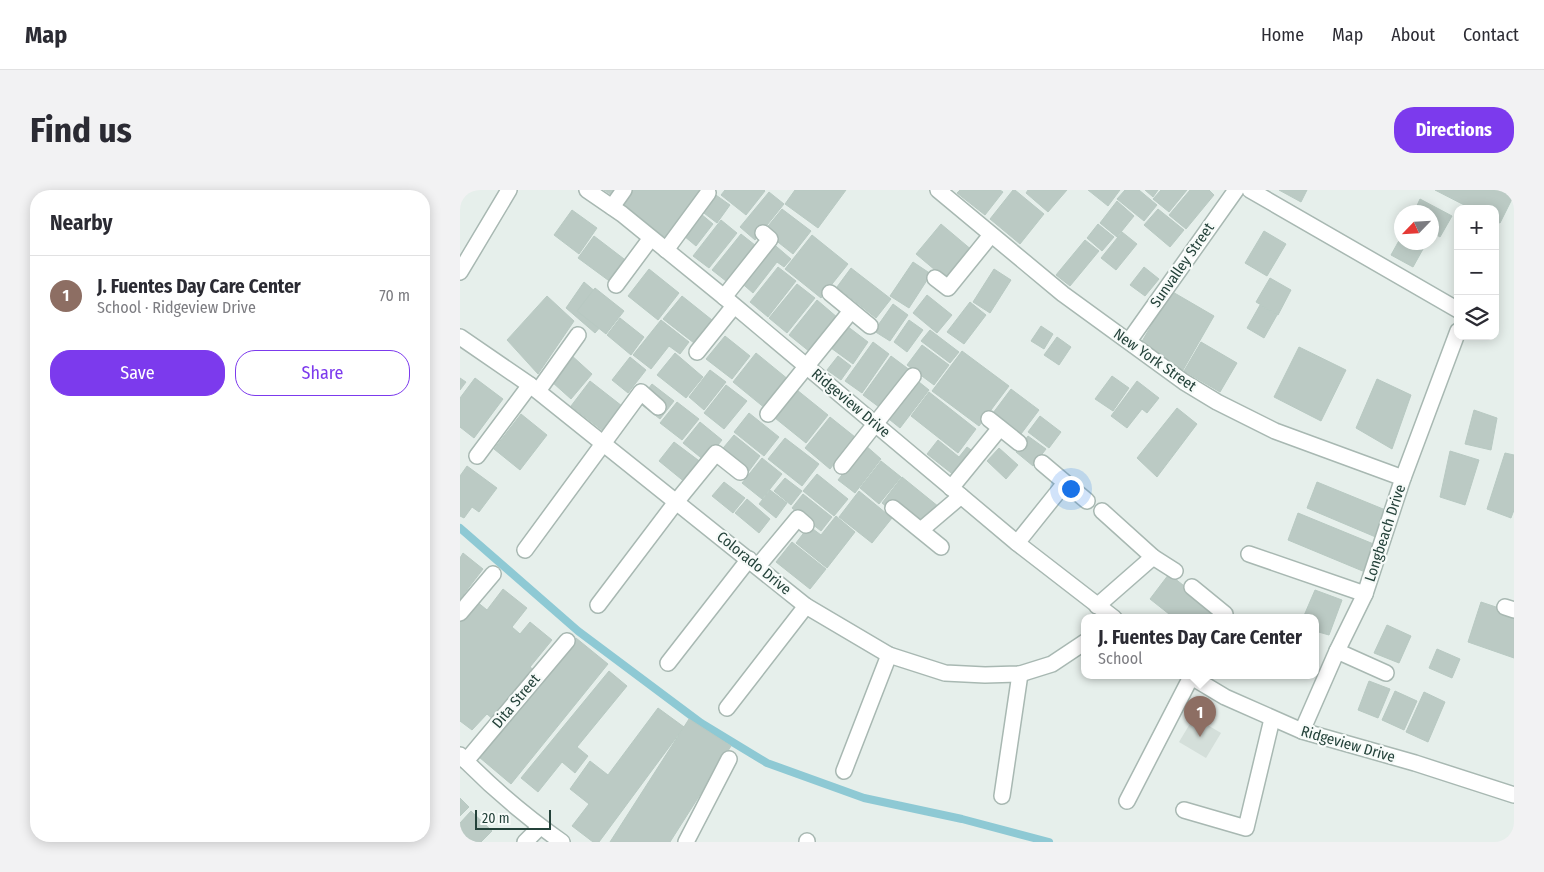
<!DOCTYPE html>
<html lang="en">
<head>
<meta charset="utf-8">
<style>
  body { margin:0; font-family:"Fira Sans Condensed",sans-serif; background:#f2f2f3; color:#2b2b33 }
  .controls { position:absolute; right:15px; top:15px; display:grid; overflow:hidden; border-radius:10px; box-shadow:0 2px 12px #0003 }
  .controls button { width:45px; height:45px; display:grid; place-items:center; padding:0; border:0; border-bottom:1px solid #e1e1e2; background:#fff; color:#2b2b33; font:25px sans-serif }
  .compass { position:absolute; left:934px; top:15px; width:45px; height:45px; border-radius:50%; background:#fff; box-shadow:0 2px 12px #0003; rotate:245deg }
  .scale { position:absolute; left:15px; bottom:12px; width:76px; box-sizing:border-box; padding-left:5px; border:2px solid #24423a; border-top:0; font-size:14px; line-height:18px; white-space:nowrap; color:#24423a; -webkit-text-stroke:4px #f7fbf9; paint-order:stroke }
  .you { position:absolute; left:610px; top:298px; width:18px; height:18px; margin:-12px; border:4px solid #fff; border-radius:50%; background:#1a73e8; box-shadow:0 0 0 8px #1a73e833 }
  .badge { display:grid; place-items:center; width:32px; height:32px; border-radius:50%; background:#7c3aed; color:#fff; font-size:16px; font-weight:700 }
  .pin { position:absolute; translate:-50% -41px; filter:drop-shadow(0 1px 2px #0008) }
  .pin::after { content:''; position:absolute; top:26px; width:18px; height:15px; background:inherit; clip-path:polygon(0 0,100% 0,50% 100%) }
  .popup { position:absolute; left:621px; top:424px; width:238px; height:65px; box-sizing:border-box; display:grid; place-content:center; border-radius:10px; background:#fff; filter:drop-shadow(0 1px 4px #0005); font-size:16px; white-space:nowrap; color:#7c7c81 }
  .popup b { font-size:19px; color:#2b2b33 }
  .popup::after { content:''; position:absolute; left:50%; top:100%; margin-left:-10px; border:10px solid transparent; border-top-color:#fff }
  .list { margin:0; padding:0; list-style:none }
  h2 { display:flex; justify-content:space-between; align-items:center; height:65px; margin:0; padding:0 20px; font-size:21px }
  h2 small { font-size:16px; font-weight:400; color:#7c7c81 }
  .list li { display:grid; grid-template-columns:32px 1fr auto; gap:15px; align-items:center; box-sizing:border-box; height:80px; padding:0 20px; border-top:1px solid #e1e1e2 }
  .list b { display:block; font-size:19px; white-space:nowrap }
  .list p { margin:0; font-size:16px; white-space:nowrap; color:#7c7c81 }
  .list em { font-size:16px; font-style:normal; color:#7c7c81 }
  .actions { display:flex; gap:10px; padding:15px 20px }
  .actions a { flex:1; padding:11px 0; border:1px solid #7c3aed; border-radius:20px; text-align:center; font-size:18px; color:#7c3aed }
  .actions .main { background:#7c3aed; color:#fff }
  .icon { flex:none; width:28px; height:28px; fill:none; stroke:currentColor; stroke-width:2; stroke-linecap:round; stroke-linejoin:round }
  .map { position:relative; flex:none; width:1054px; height:652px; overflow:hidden; border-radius:20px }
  header { display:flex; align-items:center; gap:30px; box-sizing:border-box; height:70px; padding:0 25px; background:#fff; border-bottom:1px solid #e1e1e2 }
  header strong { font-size:24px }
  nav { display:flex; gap:28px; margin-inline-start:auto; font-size:18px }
  .intro { display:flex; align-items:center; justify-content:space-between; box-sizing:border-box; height:120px; padding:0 30px }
  h1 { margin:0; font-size:35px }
  .button { padding:12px 22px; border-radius:20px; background:#7c3aed; color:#fff; font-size:18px; font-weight:700 }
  main { display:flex; gap:30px; padding:0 30px }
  aside { flex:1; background:#fff; border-radius:20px; box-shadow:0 2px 12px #0003 }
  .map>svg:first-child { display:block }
</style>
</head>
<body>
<header>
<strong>Map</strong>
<nav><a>Home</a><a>Map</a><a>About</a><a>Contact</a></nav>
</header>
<div class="intro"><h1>Find us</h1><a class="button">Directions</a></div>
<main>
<aside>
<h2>Nearby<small></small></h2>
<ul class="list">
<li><span class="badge" style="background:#8d6e63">1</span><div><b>J. Fuentes Day Care Center</b><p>School · Ridgeview Drive</p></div><em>70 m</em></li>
</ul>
<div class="actions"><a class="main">Save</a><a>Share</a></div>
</aside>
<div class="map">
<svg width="1054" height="652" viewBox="0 0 1054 652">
  <rect width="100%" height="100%" fill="#e6efeb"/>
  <polygon fill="#d4dfda" points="734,527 761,543 746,568 719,552"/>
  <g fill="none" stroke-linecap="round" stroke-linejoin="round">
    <polyline stroke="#8ec9d4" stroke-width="8" points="0,338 118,441 241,533 307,573 404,608 502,629 589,652"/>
  </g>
  <g fill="#bbcac4" stroke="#b8c9c2">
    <polygon points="144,0 157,0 153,6"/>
    <polygon points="172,0 241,0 206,48 161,15"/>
    <polygon points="265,0 304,0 305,1 286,25 261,5"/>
    <polygon points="335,0 386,0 358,38 325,14"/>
    <polygon points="500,0 540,0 543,2 525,25 497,3"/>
    <polygon points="553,0 555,0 584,24 560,54 530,29"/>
    <polygon points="568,0 607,0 588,22 566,3"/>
    <polygon points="628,0 660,0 648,16"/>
    <polygon points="665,0 679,0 697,15 684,31 657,9"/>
    <polygon points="685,0 698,0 693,7"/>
    <polygon points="701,0 727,0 709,22 693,9"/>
    <polygon points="730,0 749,0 754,5 726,39 709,25"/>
    <polygon points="819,0 847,0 841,12"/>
    <polygon points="975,0 1054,0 1054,5 1040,33 1035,31 1035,19 1012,19"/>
    <polygon points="309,2 324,14 295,50 280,37"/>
    <polygon points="253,3 270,15 257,33 240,20"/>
    <polygon points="960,9 992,26 980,47 972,42 972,22 954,22"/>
    <polygon points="657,11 674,26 657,47 640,33"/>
    <polygon points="322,19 351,41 333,64 304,41"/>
    <polygon points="698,19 724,40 710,57 684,35"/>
    <polygon points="112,20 137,38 119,64 94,45"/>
    <polygon points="241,24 253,34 236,56 224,46"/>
    <polygon points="261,30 277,43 249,78 233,66"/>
    <polygon points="481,34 513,61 488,91 456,64"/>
    <polygon points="638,34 654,47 642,61 627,48"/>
    <polygon points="804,41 826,54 807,86 785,73"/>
    <polygon points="662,42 677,54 656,80 641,68"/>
    <polygon points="281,44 300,59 271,95 252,80"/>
    <polygon points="352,45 388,74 361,108 325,79"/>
    <polygon points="134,46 168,72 152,93 118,68"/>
    <polygon points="941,47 942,52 951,52 963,59 953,77 931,65"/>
    <polygon points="625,50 639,61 610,96 596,85"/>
    <polygon points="310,51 331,69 324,77 317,72 293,103 278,90"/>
    <polygon points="453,72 471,84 449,118 430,106"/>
    <polygon points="318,77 336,91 308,127 290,112"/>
    <polygon points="684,77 699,89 685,106 670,95"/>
    <polygon points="391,78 431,109 416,128 377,97"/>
    <polygon points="189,79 219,103 198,130 168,106"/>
    <polygon points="534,79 551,90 530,123 513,112"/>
    <polygon points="810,88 831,100 818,125 796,112"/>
    <polygon points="124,92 156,119 135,143 106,118"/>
    <polygon points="337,94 355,108 327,143 309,128"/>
    <polygon points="135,98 164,121 146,144 117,121"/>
    <polygon points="711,101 754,126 723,180 680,155"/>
    <polygon points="467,105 492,125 477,143 453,123"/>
    <polygon points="87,106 114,131 78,184 47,150"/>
    <polygon points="222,106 252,130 234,153 203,129"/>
    <polygon points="357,110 378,128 350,162 329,145"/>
    <polygon points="510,112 526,125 504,154 487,142"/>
    <polygon points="433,114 448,125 430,151 414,141"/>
    <polygon points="800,115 817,125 804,148 787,138"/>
    <polygon points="160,128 184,147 171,165 147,145"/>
    <polygon points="201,130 229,152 220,164 209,156 191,179 173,165"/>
    <polygon points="449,130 463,140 447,162 434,152"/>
    <polygon points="387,136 408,152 393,174 371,158"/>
    <polygon points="581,136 593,144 584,159 571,151"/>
    <polygon points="470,140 499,162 490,173 461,151"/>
    <polygon points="265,146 290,166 272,189 246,169"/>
    <polygon points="597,147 611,157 599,175 584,165"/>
    <polygon points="413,152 429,164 402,203 385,191"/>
    <polygon points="741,152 777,173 760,202 724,181"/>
    <polygon points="462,155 489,175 474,195 447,175"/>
    <polygon points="839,157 886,180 861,231 814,207"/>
    <polygon points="502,161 549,196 519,236 472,201"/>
    <polygon points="215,163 243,187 226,208 197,185"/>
    <polygon points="296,163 329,190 306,219 273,192"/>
    <polygon points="110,164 132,184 111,209 92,192"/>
    <polygon points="378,166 391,176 381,190 367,180"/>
    <polygon points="431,166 451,181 423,220 403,205"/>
    <polygon points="170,167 186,180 168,203 152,190"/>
    <polygon points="250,180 266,192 244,220 229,207"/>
    <polygon points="652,186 669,198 653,221 635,209"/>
    <polygon points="0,188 6,192 0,200"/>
    <polygon points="15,188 43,209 14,248 0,237 0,208"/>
    <polygon points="454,188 469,200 440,238 424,225"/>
    <polygon points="917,189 951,205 932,259 896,238"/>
    <polygon points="130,191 162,216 143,241 111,216"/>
    <polygon points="677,191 699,208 687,223 682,219 667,238 651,226"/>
    <polygon points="192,194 214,211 200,229 178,212"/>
    <polygon points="266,195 287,211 264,239 244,223"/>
    <polygon points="551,199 579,220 561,244 533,223"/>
    <polygon points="337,200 368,225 346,253 315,228"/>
    <polygon points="469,202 516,239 498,263 451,226"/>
    <polygon points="217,212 239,229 222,250 200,233"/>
    <polygon points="717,218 737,234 697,287 677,268"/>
    <polygon points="1014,220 1037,228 1031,260 1005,254"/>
    <polygon points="289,223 319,247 304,266 274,242"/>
    <polygon points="61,224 87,245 60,280 34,259"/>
    <polygon points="580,226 601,242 589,258 568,242"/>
    <polygon points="370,227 395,247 370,279 345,258"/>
    <polygon points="240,232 262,250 245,271 223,253"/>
    <polygon points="274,245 300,266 286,285 259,263"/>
    <polygon points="568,246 586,259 573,276 556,262"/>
    <polygon points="325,248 359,274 342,296 308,269"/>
    <polygon points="478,250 499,267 507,257 514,262 495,286 467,264"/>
    <polygon points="214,252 242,273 226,293 199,271"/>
    <polygon points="405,255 421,269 395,303 378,290"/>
    <polygon points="539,258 558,275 546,289 527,271"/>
    <polygon points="990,261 1019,270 1005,315 980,307"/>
    <polygon points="1045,263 1054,265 1054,320 1051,328 1027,319"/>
    <polygon points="302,268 322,284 302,309 282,293"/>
    <polygon points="421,271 441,287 419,314 400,298"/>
    <polygon points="7,276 37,298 19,322 12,317 4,328 0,326 0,286"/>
    <polygon points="357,284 388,309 374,326 343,301"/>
    <polygon points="442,287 479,317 459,342 422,313"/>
    <polygon points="325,288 342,301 331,315 314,301"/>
    <polygon points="264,292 285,308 273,323 252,306"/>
    <polygon points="857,292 928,321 918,348 847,318"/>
    <polygon points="310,300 327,313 316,328 299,314"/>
    <polygon points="399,301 432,328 412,353 379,327"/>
    <polygon points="343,304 372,327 361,341 332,318"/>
    <polygon points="287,309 310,329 299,343 275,323"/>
    <polygon points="838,323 916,355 905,382 828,350"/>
    <polygon points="376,326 395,342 367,378 336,353 349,336 361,345"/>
    <polygon points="332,352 366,379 350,399 316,372"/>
    <polygon points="3,363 23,379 0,409 0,368"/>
    <polygon points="709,384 761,425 759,428 714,428 690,409"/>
    <polygon points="43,399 67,418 52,437 60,444 70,432 92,450 70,477 75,481 35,531 27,524 12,540 0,531 0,431 16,411 27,420"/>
    <polygon points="855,400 882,410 869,445 855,441 855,428 843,428"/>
    <polygon points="1021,412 1054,423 1054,468 1008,452"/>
    <polygon points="927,435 951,446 939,473 914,463"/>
    <polygon points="116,448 148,474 51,594 19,567"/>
    <polygon points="977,459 1000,469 992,488 969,478"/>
    <polygon points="149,481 167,496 117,557 128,566 115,583 102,572 78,602 61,588"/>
    <polygon points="909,491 930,499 918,528 898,520"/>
    <polygon points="935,501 957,511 944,540 922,530"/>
    <polygon points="964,502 985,512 968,552 946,542"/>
    <polygon points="198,518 224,537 139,652 133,652 112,636 129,614 110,599 130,571 148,585"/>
    <polygon points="229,529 271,556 210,652 150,652"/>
    <polygon points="0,608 9,617 0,626"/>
    <polygon points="11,621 32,641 21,652 0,652 0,633"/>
  </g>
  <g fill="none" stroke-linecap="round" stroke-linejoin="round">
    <defs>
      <g id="service">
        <polyline points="152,17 164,0"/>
        <polyline points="206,60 248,3"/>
        <polyline points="475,88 488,98 531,45"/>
        <polyline points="156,95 191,48"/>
        <polyline points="370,103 410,136"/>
        <polyline points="264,107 310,49 303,43"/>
        <polyline points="237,162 274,116"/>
        <polyline points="78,201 118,145"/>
        <polyline points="308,224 391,121"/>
        <polyline points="529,229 559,253"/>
        <polyline points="17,266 70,195"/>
        <polyline points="582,273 627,311"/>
        <polyline points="382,276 453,186"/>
        <polyline points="491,298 540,238"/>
        <polyline points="433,318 481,357"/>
        <polyline points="642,321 693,367 715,381"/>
        <polyline points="461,340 501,306"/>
        <polyline points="557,353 605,293"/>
        <polyline points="65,360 181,202 198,217"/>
        <polyline points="789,364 905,404"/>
        <polyline points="298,376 338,328 346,335"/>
        <polyline points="732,397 765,424 762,428"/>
        <polyline points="138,415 216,312 256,263 280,282"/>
        <polyline points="637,416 693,367"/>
        <polyline points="1045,417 1054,420"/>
        <polyline points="0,423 33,384"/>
        <polyline points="877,461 926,483"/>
        <polyline points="208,473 289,369"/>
        <polyline points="267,518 346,416"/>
        <polyline points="6,571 107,451"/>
        <polyline points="384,581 429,465"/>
        <polyline points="542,606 560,484"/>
        <polyline points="667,611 731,487"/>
        <polyline points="724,620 786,638 812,529"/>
        <polyline points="65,652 80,637"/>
        <polyline points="226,652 269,569"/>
        <polyline points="347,652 347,651"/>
      </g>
      <g id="minor">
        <polyline points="127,0 162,24 264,107 557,353 654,428"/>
        <polyline points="478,0 603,104 724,192 757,212 815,241 943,288"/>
        <polyline points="790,0 998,120"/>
        <polyline points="0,82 49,0"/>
        <polyline points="0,147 70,195 346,416 429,465 485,483 525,485 560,484 592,474 625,452"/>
        <polyline points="669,151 776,0"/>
        <polyline points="730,486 765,507 842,541 955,573 1054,605"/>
        <polyline points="842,541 877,461 905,404 943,288 998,141"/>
        <path d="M0,565C31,597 65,626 102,652"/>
      </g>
    </defs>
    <use href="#service" stroke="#a8b8b2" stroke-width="18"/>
    <use href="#minor" stroke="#a8b8b2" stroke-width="18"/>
    <use href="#service" stroke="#fff" stroke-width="15"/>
    <use href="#minor" stroke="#fff" stroke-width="15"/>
  </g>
  <g text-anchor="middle" stroke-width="4.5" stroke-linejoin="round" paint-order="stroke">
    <g font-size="15" fill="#24423a" stroke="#f7fbf9">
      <text transform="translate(722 75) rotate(-55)" y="5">Sunvalley Street</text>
      <text transform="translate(695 170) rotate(35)" y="5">New York Street</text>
      <text transform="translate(391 213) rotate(40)" y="5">Ridgeview Drive</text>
      <text transform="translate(925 343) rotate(-72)" y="5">Longbeach Drive</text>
      <text transform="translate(294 373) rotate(39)" y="5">Colorado Drive</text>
      <text transform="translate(56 511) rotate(-50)" y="5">Dita Street</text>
      <text transform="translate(888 554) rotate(16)" y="5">Ridgeview Drive</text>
    </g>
  </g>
</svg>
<div class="controls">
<button>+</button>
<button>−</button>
<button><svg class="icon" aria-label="layers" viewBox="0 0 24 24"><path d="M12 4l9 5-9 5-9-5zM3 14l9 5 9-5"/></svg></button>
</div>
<svg class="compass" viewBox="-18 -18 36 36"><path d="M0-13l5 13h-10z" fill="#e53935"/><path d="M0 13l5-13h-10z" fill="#7c7c81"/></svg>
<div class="scale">20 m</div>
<div class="you"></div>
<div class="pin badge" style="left:740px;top:547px;background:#8d6e63">1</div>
<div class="popup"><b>J. Fuentes Day Care Center</b>School</div>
</div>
</main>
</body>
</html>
